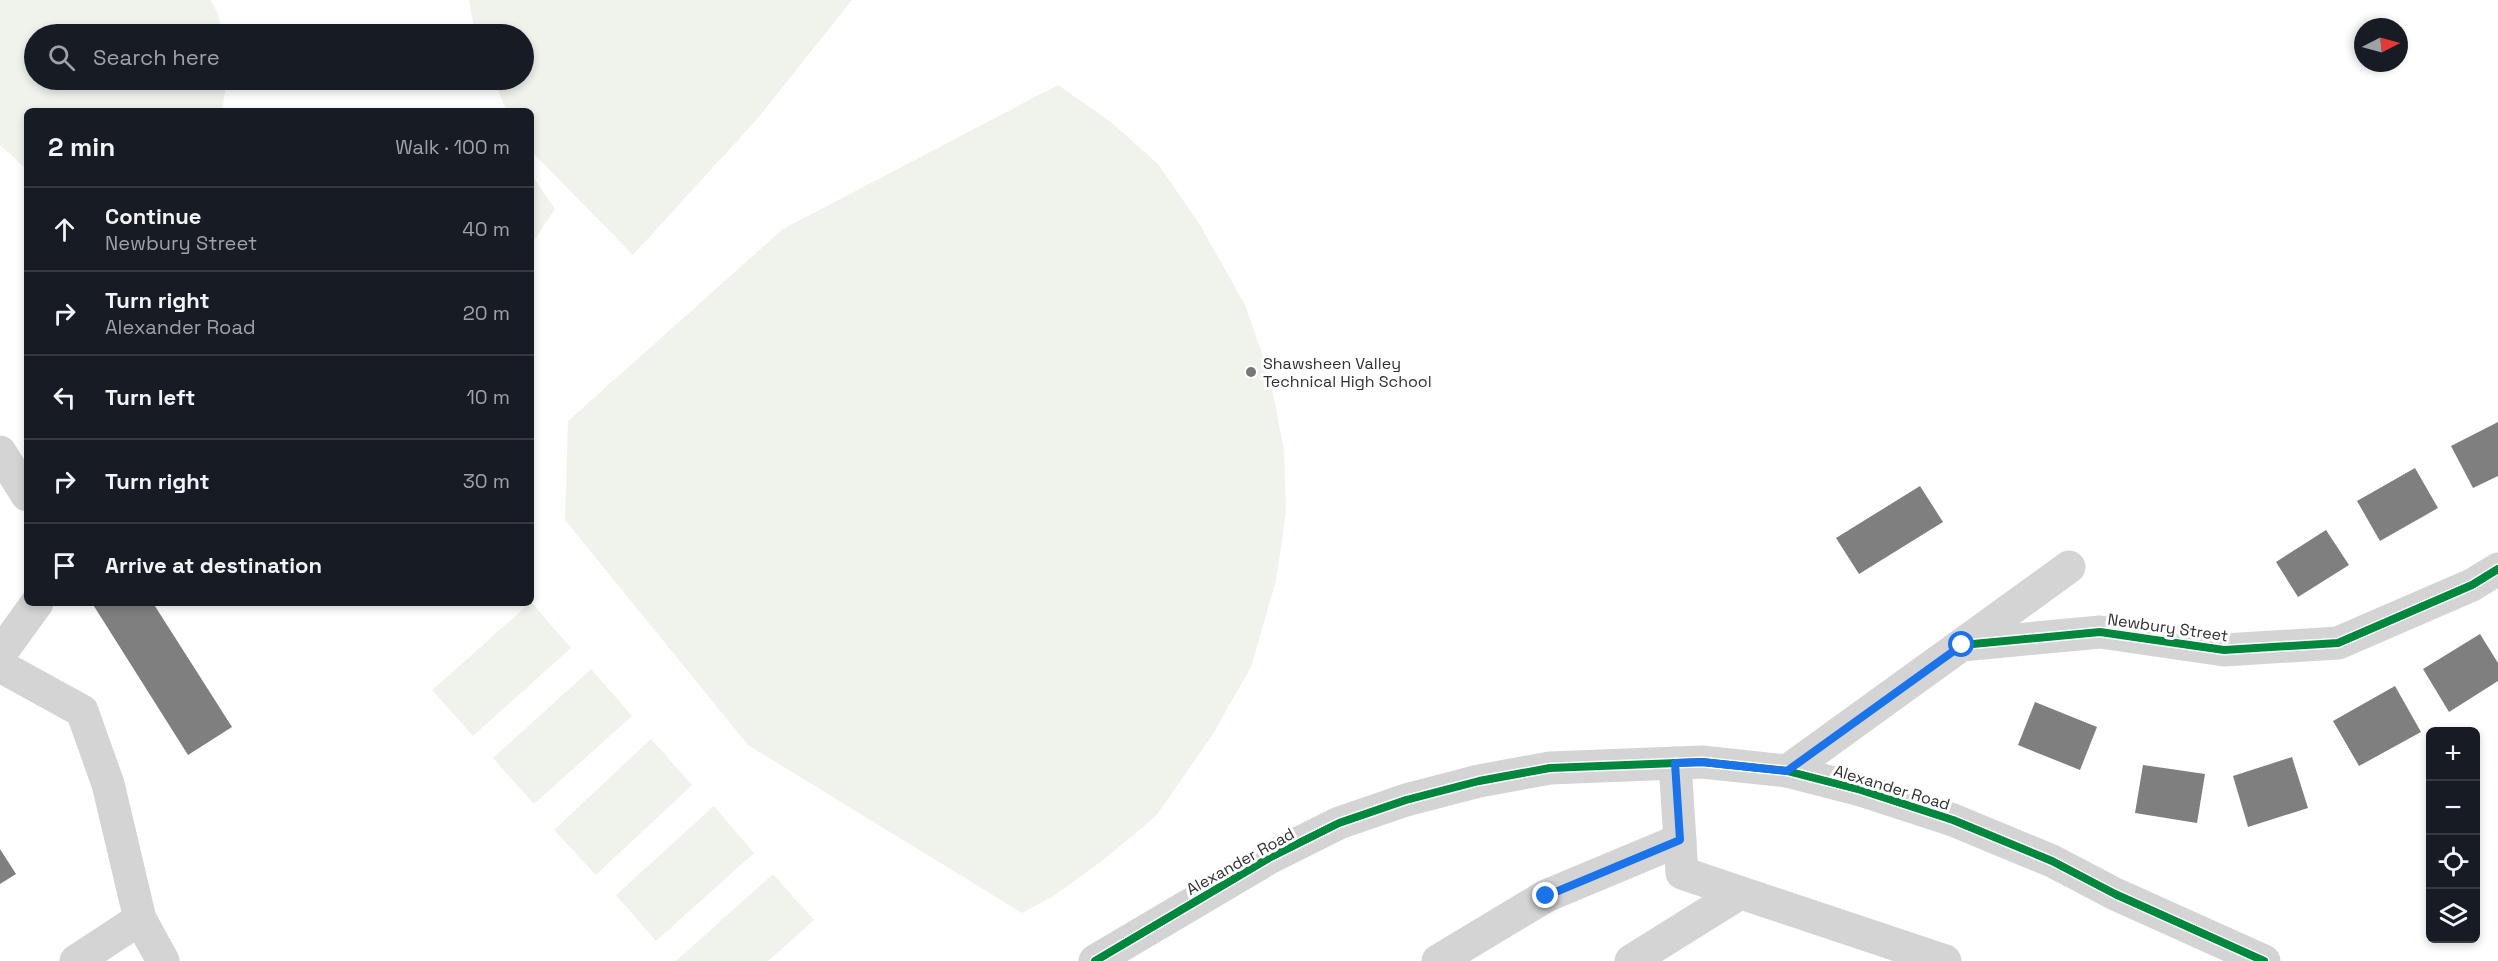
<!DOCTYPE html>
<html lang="en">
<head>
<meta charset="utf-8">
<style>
  body { margin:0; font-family:"Space Grotesk",sans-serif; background:#20242c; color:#f1f3f6 }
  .controls { position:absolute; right:18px; bottom:18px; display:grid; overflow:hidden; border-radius:9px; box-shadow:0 3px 9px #0003 }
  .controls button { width:54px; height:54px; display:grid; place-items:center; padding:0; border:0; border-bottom:2px solid #363941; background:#171b24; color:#f1f3f6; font:30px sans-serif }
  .compass { position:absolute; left:2354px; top:18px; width:54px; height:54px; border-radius:50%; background:#171b24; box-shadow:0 3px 9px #0003; rotate:84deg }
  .stop { position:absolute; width:18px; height:18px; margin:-14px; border:4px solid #1a73e8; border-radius:50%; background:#fff }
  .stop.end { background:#1a73e8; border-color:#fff; box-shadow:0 2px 6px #0008 }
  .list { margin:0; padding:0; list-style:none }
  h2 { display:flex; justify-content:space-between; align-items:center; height:78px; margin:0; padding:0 24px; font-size:26px }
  h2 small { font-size:20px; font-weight:400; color:#9ea1a6 }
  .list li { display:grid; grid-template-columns:39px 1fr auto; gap:18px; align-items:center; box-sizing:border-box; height:84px; padding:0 24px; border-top:2px solid #363941 }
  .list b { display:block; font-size:22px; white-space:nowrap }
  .list p { margin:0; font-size:20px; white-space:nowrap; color:#9ea1a6 }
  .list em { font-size:20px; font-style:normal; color:#9ea1a6 }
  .icon { flex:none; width:33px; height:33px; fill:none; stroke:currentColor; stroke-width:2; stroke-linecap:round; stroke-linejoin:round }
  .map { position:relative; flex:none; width:2498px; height:961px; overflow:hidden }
  .search { position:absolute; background:#171b24; box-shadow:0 3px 9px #0003; left:24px; top:24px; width:510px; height:66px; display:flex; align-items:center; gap:15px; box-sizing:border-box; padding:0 21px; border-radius:33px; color:#9ea1a6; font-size:22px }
  .panel { position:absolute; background:#171b24; box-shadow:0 3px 9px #0003; left:24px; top:108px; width:510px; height:498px; border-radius:9px }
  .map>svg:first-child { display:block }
</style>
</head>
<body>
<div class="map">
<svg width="2498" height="961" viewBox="0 0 2498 961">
  <rect width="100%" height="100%" fill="#fff"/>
  <g fill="#f0f2ec">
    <polygon points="0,0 211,0 219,17 222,34 34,34 34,80 227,80 222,111 27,111 27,170 0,145"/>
    <polygon points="469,0 852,0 758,118 633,255 531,151 531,111 507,111 493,80 524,80 524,34 475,34"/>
    <polygon points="1058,85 1111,122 1158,164 1200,225 1245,305 1269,373 1284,451 1286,512 1276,581 1251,667 1211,737 1156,816 1102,861 1052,897 1022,913 748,745 565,520 568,421 783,229"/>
    <polygon points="531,174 555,209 531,245"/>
    <polygon points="531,602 571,648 473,736 432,690"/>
    <polygon points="591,669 632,716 534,804 493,758"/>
    <polygon points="651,739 692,785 596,875 554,830"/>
    <polygon points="714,806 754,853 656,941 616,895"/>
    <polygon points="773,874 814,920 768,961 676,961"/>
  </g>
  <g fill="#7f7f7f">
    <polygon points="2498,422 2498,476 2473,488 2451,446"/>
    <polygon points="2415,468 2438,508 2380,541 2357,501"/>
    <polygon points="1920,486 1943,522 1859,574 1836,538"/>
    <polygon points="2326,530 2349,565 2298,597 2276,562"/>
    <polygon points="92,603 153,603 232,727 188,755"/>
    <polygon points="2480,634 2498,663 2498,681 2449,712 2423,669"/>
    <polygon points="2395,686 2421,732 2359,766 2333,721"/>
    <polygon points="2035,702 2097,727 2080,770 2018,745"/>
    <polygon points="2292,757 2308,808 2248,827 2233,776"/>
    <polygon points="2143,765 2205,774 2197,823 2135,813"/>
    <polygon points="0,849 16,874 0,884"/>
  </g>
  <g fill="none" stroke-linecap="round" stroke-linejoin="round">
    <g stroke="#d4d4d4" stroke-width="33">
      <polyline points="0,452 27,495"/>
      <polyline points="1962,645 2100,632 2224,650 2338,643 2472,585 2498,569"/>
      <polyline points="0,654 37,603"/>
      <polyline points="0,666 82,711 108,784 140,919"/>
      <polyline points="1675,763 1682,873 1945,961"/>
      <polyline points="1787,771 2069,567"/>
      <polyline points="76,961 140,919 163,961"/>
      <polyline points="1095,961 1269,858 1339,823 1406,800 1479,781 1550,768 1702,762 1787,771 1861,790 1953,820 2052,861 2115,894 2264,961"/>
      <polyline points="1438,961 1546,896 1680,840"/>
      <polyline points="1631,961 1740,893"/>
    </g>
    <defs>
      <g id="cycleway">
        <polyline points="1962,645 2100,632 2224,650 2338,643 2472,585 2498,569"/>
        <polyline points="1095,961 1269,858 1339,823 1406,800 1479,781 1550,768 1702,762 1787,771 1861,790 1953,820 2052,861 2115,894 2264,961"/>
      </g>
    </defs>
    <use href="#cycleway" stroke="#fff" stroke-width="11"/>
    <use href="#cycleway" stroke="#00873e" stroke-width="8"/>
  </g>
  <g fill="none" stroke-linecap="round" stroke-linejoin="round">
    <polyline stroke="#1a73e8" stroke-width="8" points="1546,896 1680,840 1675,763 1702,762 1787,771 1962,645"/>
  </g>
  <circle fill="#787878" stroke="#fff" stroke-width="2" cx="1251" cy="372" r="6"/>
  <g text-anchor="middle" stroke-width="6" stroke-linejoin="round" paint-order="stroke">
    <g font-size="16" fill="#303030" stroke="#fff" text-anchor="start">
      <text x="1263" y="369">Shawsheen Valley<tspan x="1263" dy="18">Technical High School</tspan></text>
    </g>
    <g font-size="16" fill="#303030" stroke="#fff">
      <text transform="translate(2168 627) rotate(8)" y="6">Newbury Street</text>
      <text transform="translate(1892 787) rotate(17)" y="6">Alexander Road</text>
      <text transform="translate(1240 861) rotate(-29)" y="6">Alexander Road</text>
    </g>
  </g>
</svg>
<div class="controls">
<button>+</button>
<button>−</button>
<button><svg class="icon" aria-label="locate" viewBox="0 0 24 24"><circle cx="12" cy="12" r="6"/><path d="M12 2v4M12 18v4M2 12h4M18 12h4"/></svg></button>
<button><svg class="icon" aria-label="layers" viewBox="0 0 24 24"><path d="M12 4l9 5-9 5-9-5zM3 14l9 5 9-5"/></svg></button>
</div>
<svg class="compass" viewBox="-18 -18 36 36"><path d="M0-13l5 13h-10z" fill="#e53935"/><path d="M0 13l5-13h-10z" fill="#9ea1a6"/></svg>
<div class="stop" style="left:1962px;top:645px"></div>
<div class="stop end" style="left:1546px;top:896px"></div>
<div class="search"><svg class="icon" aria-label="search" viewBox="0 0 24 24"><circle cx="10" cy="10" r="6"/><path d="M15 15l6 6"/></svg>Search here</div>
<section class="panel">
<h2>2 min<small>Walk · 100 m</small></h2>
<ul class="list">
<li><svg class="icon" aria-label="ahead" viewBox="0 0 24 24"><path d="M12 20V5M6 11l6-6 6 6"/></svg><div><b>Continue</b><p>Newbury Street</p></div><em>40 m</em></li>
<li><svg class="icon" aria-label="right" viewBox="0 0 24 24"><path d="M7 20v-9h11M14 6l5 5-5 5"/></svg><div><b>Turn right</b><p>Alexander Road</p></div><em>20 m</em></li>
<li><svg class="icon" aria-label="left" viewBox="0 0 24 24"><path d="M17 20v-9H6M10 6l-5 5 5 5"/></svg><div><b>Turn left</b></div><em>10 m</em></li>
<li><svg class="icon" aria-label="right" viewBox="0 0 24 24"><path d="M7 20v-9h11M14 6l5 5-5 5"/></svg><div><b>Turn right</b></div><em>30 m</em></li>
<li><svg class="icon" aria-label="arrive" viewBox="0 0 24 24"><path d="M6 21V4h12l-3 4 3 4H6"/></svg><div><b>Arrive at destination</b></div></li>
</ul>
</section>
</div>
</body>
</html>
